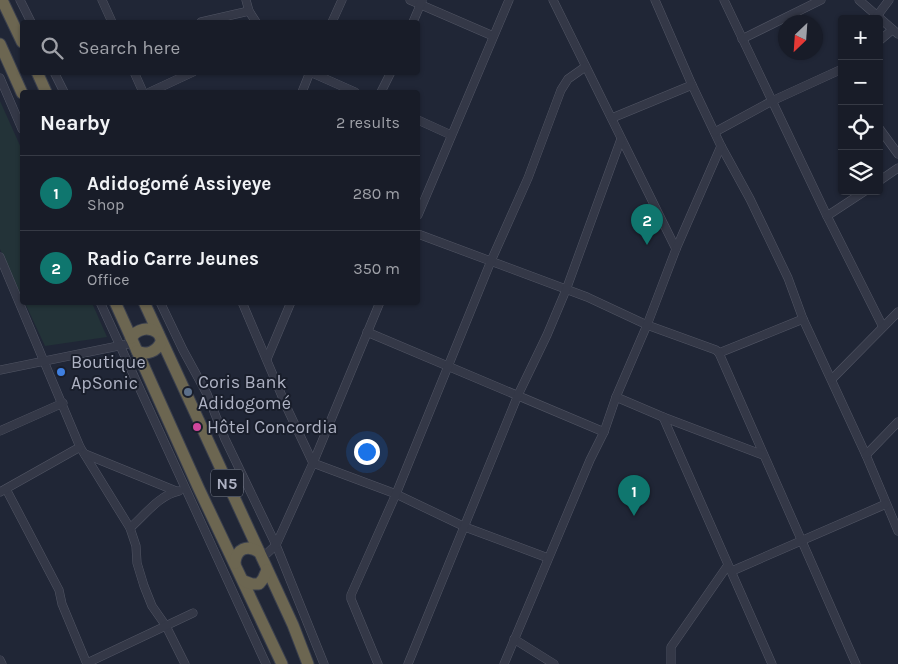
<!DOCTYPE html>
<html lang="en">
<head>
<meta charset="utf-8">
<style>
  body { margin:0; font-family:Karla,sans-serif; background:#212530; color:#f1f3f6 }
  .controls { position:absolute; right:15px; top:15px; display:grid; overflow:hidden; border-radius:5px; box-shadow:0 1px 4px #0004 }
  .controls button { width:45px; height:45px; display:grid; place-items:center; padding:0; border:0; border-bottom:1px solid #363a45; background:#181c28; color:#f1f3f6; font:25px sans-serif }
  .compass { position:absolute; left:778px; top:15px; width:45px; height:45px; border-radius:50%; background:#181c28; box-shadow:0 1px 4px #0004; rotate:205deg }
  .you { position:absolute; left:366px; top:451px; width:18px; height:18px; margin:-12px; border:4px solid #fff; border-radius:50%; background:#1a73e8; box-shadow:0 0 0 8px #1a73e833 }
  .badge { display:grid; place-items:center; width:32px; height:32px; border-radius:50%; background:#0f766e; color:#fff; font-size:16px; font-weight:700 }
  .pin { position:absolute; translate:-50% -41px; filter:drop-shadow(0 1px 2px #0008) }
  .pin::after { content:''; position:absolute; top:26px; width:18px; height:15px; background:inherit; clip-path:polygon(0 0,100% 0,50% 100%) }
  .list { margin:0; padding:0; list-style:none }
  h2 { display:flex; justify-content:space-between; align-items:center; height:65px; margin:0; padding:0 20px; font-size:21px }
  h2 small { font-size:16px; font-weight:400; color:#9fa1a8 }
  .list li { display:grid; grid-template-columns:32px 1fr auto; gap:15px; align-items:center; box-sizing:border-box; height:75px; padding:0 20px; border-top:1px solid #363a45 }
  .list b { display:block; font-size:19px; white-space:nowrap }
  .list p { margin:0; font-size:16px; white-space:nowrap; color:#9fa1a8 }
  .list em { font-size:16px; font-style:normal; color:#9fa1a8 }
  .icon { flex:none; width:28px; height:28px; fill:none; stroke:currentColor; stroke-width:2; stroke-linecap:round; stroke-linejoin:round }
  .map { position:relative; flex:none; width:898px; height:664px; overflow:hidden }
  .search { position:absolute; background:#181c28; box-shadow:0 1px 4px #0004; left:20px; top:20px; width:400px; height:55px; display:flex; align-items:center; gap:12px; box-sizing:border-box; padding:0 18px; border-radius:5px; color:#9fa1a8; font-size:19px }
  .panel { position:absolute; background:#181c28; box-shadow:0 1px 4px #0004; left:20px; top:90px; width:400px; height:215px; border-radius:5px }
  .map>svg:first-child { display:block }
</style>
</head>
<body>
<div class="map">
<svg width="898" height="664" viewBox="0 0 898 664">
  <rect width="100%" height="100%" fill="#202636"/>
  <g fill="#233338">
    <polygon points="0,101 22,150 22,297 0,249"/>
    <polygon points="25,303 92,303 107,337 45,346"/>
  </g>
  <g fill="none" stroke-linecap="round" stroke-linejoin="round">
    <defs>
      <g id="minor">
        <polyline points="20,0 31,22"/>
        <polyline points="102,0 112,22"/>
        <polyline points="246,0 249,11 256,22"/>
        <polyline points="410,0 493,36"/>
        <polyline points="553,0 676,249"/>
        <polyline points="655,0 692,85 721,146 750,199 788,278 803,319 866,455 898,531"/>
        <polyline points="724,0 827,216 883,327"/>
        <polyline points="859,0 898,34"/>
        <polyline points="877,16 889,0"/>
        <polyline points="201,22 249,11"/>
        <polyline points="332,22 342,0"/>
        <polyline points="413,22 422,1"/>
        <polyline points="742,39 821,0"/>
        <polyline points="879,41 892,30"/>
        <polyline points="54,72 64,92"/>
        <polyline points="134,72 143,92"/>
        <polyline points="310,72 355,92"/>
        <polyline points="0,78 22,129"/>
        <polyline points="150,92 193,72"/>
        <polyline points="302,92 310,72"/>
        <polyline points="381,92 391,72"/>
        <polyline points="612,118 692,85"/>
        <polyline points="418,120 451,135"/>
        <polyline points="879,128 898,154"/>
        <polyline points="715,132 772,101 842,69"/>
        <polyline points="879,181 898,168"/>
        <polyline points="418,215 509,0"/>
        <polyline points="827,216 865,191"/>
        <polyline points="418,234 587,297 647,325 716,350 719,353 803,319"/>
        <polyline points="0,257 80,447 130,528 136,546 137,563 144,586 152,606 166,626 185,664"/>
        <polyline points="100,302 266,664"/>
        <polyline points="160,302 183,350 207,394 225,439 276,545 324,664"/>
        <polyline points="242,302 287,408 313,463 396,494 465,527 548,558"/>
        <polyline points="367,332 604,432"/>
        <polyline points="719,353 856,664"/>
        <polyline points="267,359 291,302"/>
        <polyline points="0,370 133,343"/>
        <polyline points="832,379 898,312"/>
        <polyline points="616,397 663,417 763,455"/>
        <polyline points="663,417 772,664"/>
        <polyline points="0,431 63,403"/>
        <polyline points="85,454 176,491"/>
        <polyline points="866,455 898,422"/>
        <polyline points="6,489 59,590 62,604 87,664"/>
        <polyline points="0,492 80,447"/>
        <path d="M130,528C145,515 159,495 179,491"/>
        <polyline points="262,558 276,545 313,463 380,302"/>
        <polyline points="732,571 886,504"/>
        <polyline points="514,639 554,664"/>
        <polyline points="0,660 2,664"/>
        <polyline points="87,663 193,613"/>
        <polyline points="378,664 351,599 351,595 396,494 491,261 528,178 561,90 568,79 585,67"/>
        <polyline points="408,664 518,395 547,335 566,290 621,139"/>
        <polyline points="504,664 590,460 604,432 616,397 647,325 676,249 721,146"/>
        <polyline points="671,664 671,647 728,565"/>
      </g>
      <g id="highway">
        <polyline points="2,0 22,42"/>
        <polyline points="0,44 22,93"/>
        <polyline points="37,72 46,92"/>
        <polyline points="115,302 199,489 282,664"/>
        <polyline points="144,302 293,625 308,664"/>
        <path d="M131,338C137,329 148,326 158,333"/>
        <path d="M137,351C147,356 157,351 161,342"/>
        <path d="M235,563C236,549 247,544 259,552"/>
        <polyline points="244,581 252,584 259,584 263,579 267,570"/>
      </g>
    </defs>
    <use href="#minor" stroke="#515564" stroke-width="9"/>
    <use href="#highway" stroke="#3b404e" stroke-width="13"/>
    <use href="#minor" stroke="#343847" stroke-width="8"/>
    <use href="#highway" stroke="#6c6651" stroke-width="11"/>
  </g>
  <circle fill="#3f7fe0" stroke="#191e2b" stroke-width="2" cx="61" cy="372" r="5"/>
  <circle fill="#5c6f8a" stroke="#191e2b" stroke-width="2" cx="188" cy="392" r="5"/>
  <circle fill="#d1479c" stroke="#191e2b" stroke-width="2" cx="197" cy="427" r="5"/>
  <g text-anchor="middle" stroke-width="4" stroke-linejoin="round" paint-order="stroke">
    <rect fill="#191e2b" stroke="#818695" stroke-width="1" x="211" y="469.5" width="32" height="27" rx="4"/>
    <g font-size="16" font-weight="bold" fill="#aeb2c3">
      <text x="227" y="489">N5</text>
    </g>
    <g font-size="18" fill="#aeb2c3" stroke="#191e2b" text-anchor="start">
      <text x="71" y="368">Boutique<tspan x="71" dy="21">ApSonic</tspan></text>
      <text x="198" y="388">Coris Bank<tspan x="198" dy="21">Adidogomé</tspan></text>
      <text x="207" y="433">Hôtel Concordia</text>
    </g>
  </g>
</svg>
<div class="controls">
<button>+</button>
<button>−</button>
<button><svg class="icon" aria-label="locate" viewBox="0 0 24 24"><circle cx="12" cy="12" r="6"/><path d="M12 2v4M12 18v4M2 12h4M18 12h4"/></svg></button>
<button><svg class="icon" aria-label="layers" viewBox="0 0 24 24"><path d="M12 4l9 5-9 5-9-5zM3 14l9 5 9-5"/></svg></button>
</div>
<svg class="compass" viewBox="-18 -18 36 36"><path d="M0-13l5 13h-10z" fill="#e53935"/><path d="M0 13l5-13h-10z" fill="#9fa1a8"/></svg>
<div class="you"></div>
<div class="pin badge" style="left:634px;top:516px">1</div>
<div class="pin badge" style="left:647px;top:245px">2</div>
<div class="search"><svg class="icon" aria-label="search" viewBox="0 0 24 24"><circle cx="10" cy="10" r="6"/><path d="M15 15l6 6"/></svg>Search here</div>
<section class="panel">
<h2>Nearby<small>2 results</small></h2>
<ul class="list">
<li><span class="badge">1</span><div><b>Adidogomé Assiyeye</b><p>Shop</p></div><em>280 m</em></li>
<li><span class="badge">2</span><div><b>Radio Carre Jeunes</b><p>Office</p></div><em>350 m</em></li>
</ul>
</section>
</div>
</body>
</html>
